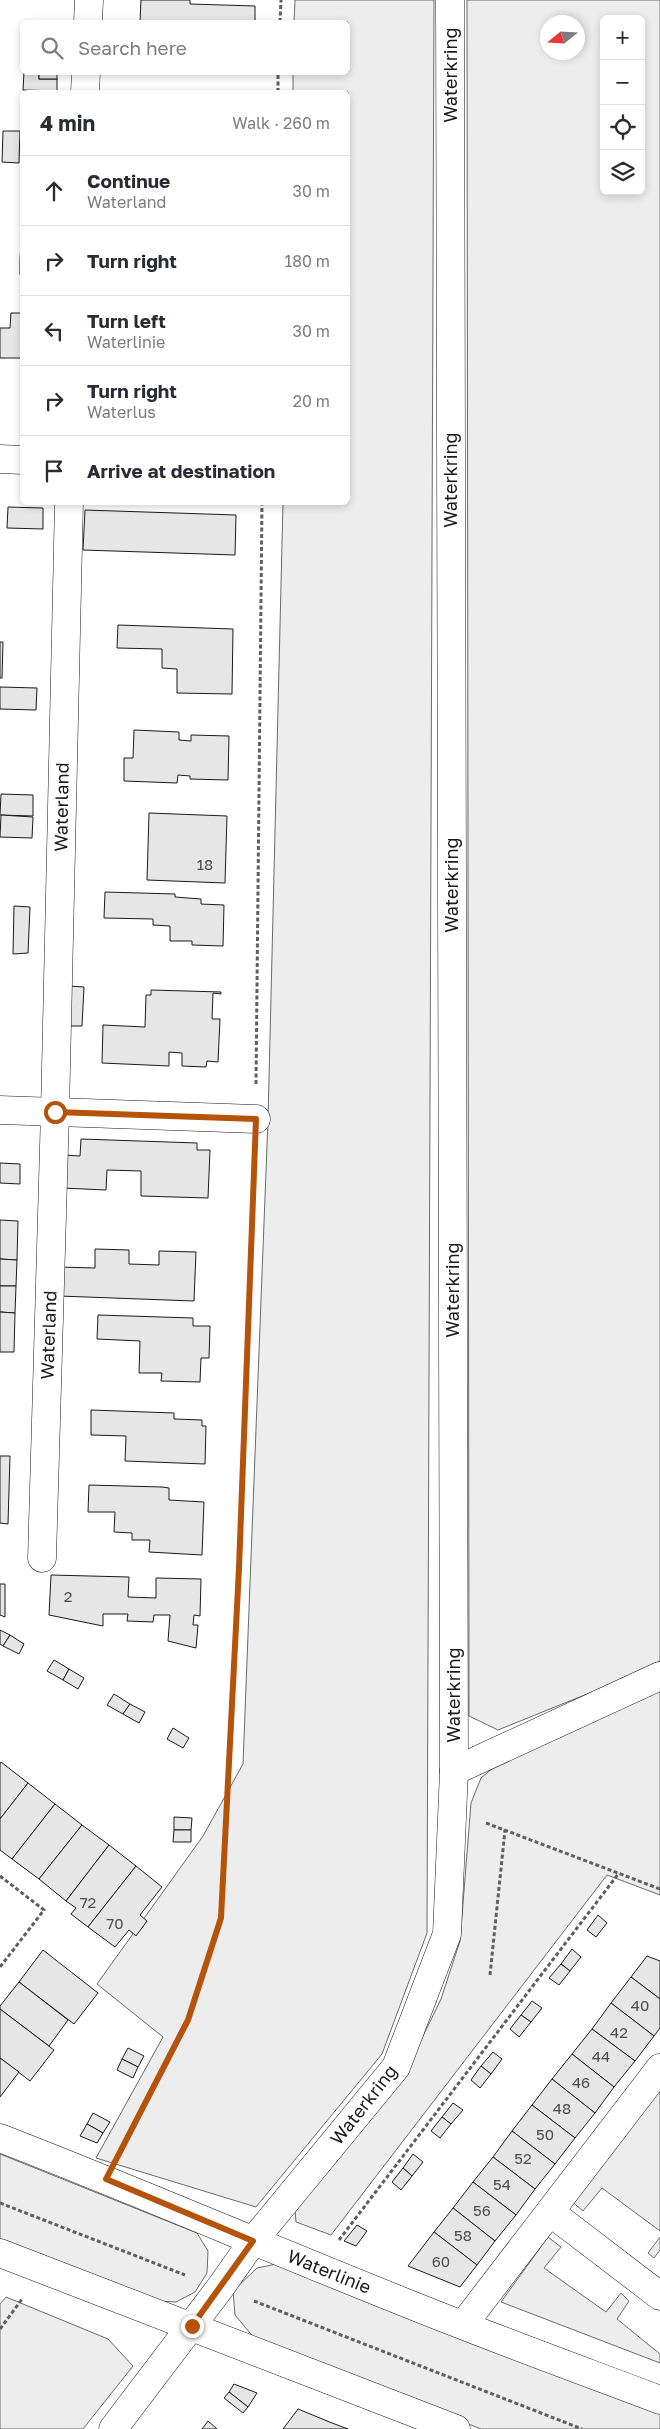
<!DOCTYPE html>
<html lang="en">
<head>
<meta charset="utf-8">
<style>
  body { margin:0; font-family:"Golos Text",sans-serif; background:#f7f7f7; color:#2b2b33 }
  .controls { position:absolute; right:15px; top:15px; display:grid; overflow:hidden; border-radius:8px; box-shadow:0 2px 8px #0003 }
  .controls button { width:45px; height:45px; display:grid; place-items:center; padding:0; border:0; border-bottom:1px solid #e1e1e2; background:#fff; color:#2b2b33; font:25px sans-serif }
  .compass { position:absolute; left:540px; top:15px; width:45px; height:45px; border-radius:50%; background:#fff; box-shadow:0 2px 8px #0003; rotate:252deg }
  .stop { position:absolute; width:15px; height:15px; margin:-11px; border:4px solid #b45309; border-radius:50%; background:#fff }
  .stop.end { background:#b45309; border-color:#fff; box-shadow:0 1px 5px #0008 }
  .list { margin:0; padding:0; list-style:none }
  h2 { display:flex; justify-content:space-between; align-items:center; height:65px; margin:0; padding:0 20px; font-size:21px }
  h2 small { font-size:16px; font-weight:400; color:#7c7c81 }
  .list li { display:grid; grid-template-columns:32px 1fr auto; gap:15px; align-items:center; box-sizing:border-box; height:70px; padding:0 20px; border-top:1px solid #e1e1e2 }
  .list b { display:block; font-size:19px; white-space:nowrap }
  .list p { margin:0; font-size:16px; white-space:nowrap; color:#7c7c81 }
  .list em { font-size:16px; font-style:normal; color:#7c7c81 }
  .icon { flex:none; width:28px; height:28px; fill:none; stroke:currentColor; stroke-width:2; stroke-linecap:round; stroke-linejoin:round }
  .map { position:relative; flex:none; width:660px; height:2429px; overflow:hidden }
  .search { position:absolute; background:#fff; box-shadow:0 2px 8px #0003; left:20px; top:20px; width:330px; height:55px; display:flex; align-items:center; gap:12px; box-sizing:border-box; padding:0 18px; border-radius:8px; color:#7c7c81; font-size:19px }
  .panel { position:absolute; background:#fff; box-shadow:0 2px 8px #0003; left:20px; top:90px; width:330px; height:415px; border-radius:8px }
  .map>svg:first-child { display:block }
</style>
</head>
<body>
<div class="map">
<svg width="660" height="2429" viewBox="0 0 660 2429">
  <rect width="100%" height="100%" fill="#fff"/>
  <g fill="#ededed" stroke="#6a6a6a" fill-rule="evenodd">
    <polygon points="295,0 434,0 427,1933 382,2054 256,2207 96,2158 163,2037 97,1984 203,1836 243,1764 268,1120 283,503 348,502 348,92 293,92 293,73 348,72 348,22 294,22"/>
    <path d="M467,0H660V1661L592,1692L498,1730L469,1716ZM604,19H641V191H604ZM548,22H578V52H548Z"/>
    <polygon points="660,1690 660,1895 607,1875 331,2235 296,2222 295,2210 408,2067 441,1999 460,1941 471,1803 481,1778 499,1763"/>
    <polygon points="660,2080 660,2231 602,2188 583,2211 570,2200"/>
    <polygon points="0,2154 197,2233 208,2251 207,2273 195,2292 176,2302 157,2301 0,2240"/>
    <polygon points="548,2237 561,2247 544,2268 606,2312 621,2293 629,2301 617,2319 660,2354 660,2363 501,2302"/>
    <polygon points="660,2237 660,2250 654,2258 648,2253"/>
    <polygon points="281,2263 660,2412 660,2429 481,2429 255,2339 235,2315 233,2291 257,2268"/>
    <polygon points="6,2297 108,2339 133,2366 83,2429 0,2429 0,2304"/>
  </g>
  <g fill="#e6e6e6" stroke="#1a1a1a">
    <polygon points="141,0 190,0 190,4 255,6 255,22 140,22"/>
    <polygon points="24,72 39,72 39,79 57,79 57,91 23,90"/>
    <rect x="39" y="72" width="18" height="7"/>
    <polygon points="3,131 20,131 19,163 2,162"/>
    <polygon points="21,243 22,243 22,259 20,259"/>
    <polygon points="20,259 22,259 22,276 20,275"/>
    <polygon points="11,313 22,313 22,358 0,358 0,328 10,328"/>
    <polygon points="8,507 43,508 43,529 7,528"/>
    <polygon points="85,510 236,515 235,555 83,550"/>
    <polygon points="118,625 233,629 232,694 177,693 177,669 162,668 162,649 117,648"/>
    <polygon points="0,642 3,642 2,678 0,678"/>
    <polygon points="0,687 37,688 36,710 0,709"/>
    <polygon points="134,730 179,732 179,740 191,741 191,735 229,736 228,780 190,779 190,776 178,775 177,783 124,781 124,758 133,758"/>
    <polygon points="1,794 33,795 33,816 0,815"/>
    <polygon points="149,813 227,816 225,883 147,880"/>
    <polygon points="1,815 33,817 32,838 0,837"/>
    <polygon points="105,892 175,894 175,897 201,899 201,904 224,905 223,946 192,945 192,941 170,941 170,926 153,925 153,919 104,918"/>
    <polygon points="14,906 30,907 28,953 13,954"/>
    <polygon points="69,986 84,987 82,1026 67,1026"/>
    <polygon points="151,990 221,992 221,994 213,993 212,1019 220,1019 218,1062 207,1061 206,1067 182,1066 182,1053 169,1052 169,1066 102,1063 103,1025 145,1027 146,995 151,995"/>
    <polygon points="81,1139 197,1143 197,1150 210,1150 208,1198 141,1196 141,1171 107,1170 106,1190 62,1188 63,1155 80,1156"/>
    <polygon points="0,1163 20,1164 20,1184 0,1183"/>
    <polygon points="0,1220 18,1221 17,1260 0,1259"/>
    <polygon points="95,1249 129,1250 129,1264 159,1265 159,1251 196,1252 194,1301 59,1296 59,1267 95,1268"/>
    <polygon points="0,1259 17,1260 16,1286 0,1286"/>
    <polygon points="0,1286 16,1286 15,1313 0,1312"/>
    <polygon points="0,1312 15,1313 14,1352 0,1352"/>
    <polygon points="98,1315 193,1318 193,1326 210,1326 209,1358 201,1358 200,1382 161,1381 162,1373 139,1373 140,1341 97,1339"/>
    <polygon points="91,1410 174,1413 174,1419 202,1420 202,1426 206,1426 205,1464 125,1461 126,1436 91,1435"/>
    <polygon points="0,1456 10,1456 8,1524 0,1523"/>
    <polygon points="89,1485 162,1487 169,1488 169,1500 204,1502 202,1555 149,1552 150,1540 132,1540 132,1533 114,1532 115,1512 88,1512"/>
    <polygon points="51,1575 129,1577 128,1597 156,1598 156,1578 201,1579 200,1616 194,1615 193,1625 198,1625 196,1648 168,1641 170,1615 154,1615 153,1622 127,1621 128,1614 103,1614 103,1626 49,1615"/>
    <polygon points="0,1584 5,1584 5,1617 0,1615"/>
    <polygon points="0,1630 10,1635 3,1646 0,1644"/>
    <polygon points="10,1635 24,1644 19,1654 3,1646"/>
    <polygon points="54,1660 69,1669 63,1680 47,1671"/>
    <polygon points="69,1669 84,1678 78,1689 63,1680"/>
    <polygon points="114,1694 130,1704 123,1714 107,1705"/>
    <polygon points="130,1704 145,1712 139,1723 123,1714"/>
    <polygon points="173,1728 189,1738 183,1748 167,1739"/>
    <polygon points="1,1762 28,1783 0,1819 0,1764"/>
    <polygon points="28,1783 55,1804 12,1859 0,1850 0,1819"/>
    <polygon points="55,1804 82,1825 39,1879 12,1859"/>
    <polygon points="174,1817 192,1818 191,1830 174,1830"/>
    <polygon points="82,1825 109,1845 66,1901 39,1879"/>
    <polygon points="174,1830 191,1830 191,1842 173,1842"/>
    <polygon points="109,1845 136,1866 88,1927 71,1914 76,1908 66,1901"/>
    <polygon points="136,1866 162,1887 140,1915 147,1921 136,1936 129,1930 115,1947 88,1927"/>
    <polygon points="598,1915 607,1923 596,1937 587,1930"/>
    <polygon points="572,1949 581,1957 570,1971 561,1964"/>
    <polygon points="43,1950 98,1993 74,2024 19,1982"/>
    <polygon points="647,1956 660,1961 660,1999 631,1977"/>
    <polygon points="561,1964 570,1971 559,1985 549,1978"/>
    <polygon points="631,1977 660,1999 660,2028 654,2036 611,2003"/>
    <polygon points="19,1982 68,2020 49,2046 0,2009 0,2006"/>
    <polygon points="532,2001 542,2008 531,2022 521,2015"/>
    <polygon points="611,2003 654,2036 635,2061 592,2029"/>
    <polygon points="0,2009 54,2050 30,2081 0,2058"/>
    <polygon points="521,2015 531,2022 519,2037 510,2029"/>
    <polygon points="592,2029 635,2061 614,2087 572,2054"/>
    <polygon points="128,2048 144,2056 138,2067 122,2059"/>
    <polygon points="493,2052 502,2059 491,2074 481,2066"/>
    <polygon points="572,2054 614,2087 595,2113 552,2079"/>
    <polygon points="0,2058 19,2072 0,2097"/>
    <polygon points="122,2059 138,2067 133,2078 117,2070"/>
    <polygon points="481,2066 491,2074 480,2088 471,2080"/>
    <polygon points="552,2079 595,2113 575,2138 532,2105"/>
    <polygon points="453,2103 463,2110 451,2124 442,2117"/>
    <polygon points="532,2105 575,2138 555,2164 512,2131"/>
    <polygon points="93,2113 110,2122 103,2133 87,2124"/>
    <polygon points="442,2117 451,2124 440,2138 431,2131"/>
    <polygon points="87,2124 103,2133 97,2143 80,2136"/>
    <polygon points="512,2131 555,2164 535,2189 493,2157"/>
    <polygon points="413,2154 423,2162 412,2176 403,2168"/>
    <polygon points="493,2157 535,2189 516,2215 473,2182"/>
    <polygon points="403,2168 412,2176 401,2190 392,2182"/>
    <polygon points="473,2182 516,2215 495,2241 453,2208"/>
    <polygon points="453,2208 495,2241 477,2265 434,2232"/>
    <polygon points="357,2225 367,2231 356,2246 344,2241"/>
    <polygon points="434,2232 477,2265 460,2287 408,2266"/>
    <polygon points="234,2384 257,2393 248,2407 229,2392"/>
    <polygon points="229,2392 248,2407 243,2413 224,2398"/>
    <polygon points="298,2409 332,2423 348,2429 283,2429"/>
    <polygon points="208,2421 217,2429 202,2429"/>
  </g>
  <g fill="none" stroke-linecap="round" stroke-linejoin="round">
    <defs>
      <g id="minor">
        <polyline points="88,22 89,0"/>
        <polyline points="85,92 86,72"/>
        <polyline points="0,459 22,460"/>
        <polyline points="0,1110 256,1119"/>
        <polyline points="42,1558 55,1112 69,502"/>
        <polyline points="454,1771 660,1676"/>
        <path d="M0,2138C155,2198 307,2265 462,2325C528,2351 594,2375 660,2400"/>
        <polyline points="550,2212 660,2296"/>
        <polyline points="0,2253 456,2429"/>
        <polyline points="463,2325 660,2068"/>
        <polyline points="113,2429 220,2288 253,2241 396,2067 447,1934 454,1771 450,0"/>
      </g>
    </defs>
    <use href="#minor" stroke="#1a1a1a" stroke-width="29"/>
    <g stroke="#5f5f5f" stroke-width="3" stroke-dasharray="4 2.5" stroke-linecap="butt">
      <polyline points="280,22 281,0"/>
      <polyline points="278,92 278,72"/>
      <polyline points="256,1084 262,502"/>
      <polyline points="486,1823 660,1889"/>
      <polyline points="0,1876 44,1910 0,1967"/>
      <polyline points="490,1975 505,1830"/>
      <polyline points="121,2150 188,2021 221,1918 239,1568 255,1153"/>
      <polyline points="0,2203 185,2275"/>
      <polyline points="339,2240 619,1873"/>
      <polyline points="254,2301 582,2429"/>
      <polyline points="0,2329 22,2299"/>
    </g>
    <use href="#minor" stroke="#fff" stroke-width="28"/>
  </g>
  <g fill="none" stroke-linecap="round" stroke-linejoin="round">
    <polyline stroke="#b45309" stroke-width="6" points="55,1112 256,1119 239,1568 221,1918 188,2020 106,2179 253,2241 192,2326"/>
  </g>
  <g text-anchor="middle" stroke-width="4" stroke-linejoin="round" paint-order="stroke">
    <g font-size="15" fill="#4d4d4d">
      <text x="205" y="870">18</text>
      <text x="68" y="1602">2</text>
      <text x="88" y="1908">72</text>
      <text x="115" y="1929">70</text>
      <text x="640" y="2011">40</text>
      <text x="619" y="2038">42</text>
      <text x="601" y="2062">44</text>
      <text x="581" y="2088">46</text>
      <text x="562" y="2114">48</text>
      <text x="545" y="2140">50</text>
      <text x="523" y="2164">52</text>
      <text x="502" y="2190">54</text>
      <text x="482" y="2216">56</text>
      <text x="463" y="2241">58</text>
      <text x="441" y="2267">60</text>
    </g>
    <g font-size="18" fill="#1a1a1a" stroke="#fff">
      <text transform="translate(451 75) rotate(-90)" y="6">Waterkring</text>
      <text transform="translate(451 480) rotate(-90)" y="6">Waterkring</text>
      <text transform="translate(62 807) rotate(-89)" y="6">Waterland</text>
      <text transform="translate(452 885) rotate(-90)" y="6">Waterkring</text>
      <text transform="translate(453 1290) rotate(-90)" y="6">Waterkring</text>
      <text transform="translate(49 1335) rotate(-88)" y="6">Waterland</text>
      <text transform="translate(454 1695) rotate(-90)" y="6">Waterkring</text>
      <text transform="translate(364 2105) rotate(-52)" y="6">Waterkring</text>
      <text transform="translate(329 2272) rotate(22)" y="6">Waterlinie</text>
    </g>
  </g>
</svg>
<div class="controls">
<button>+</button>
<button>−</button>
<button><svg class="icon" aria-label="locate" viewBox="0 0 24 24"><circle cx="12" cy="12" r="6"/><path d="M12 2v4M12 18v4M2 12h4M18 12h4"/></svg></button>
<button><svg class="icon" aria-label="layers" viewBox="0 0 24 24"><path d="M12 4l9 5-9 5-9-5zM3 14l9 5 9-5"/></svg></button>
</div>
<svg class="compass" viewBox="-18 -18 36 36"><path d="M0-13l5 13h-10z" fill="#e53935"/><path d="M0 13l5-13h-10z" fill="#7c7c81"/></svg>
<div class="stop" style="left:55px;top:1112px"></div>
<div class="stop end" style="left:192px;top:2326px"></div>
<div class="search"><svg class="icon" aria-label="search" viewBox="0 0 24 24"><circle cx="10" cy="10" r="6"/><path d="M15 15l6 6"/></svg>Search here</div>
<section class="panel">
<h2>4 min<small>Walk · 260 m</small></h2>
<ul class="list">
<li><svg class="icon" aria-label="ahead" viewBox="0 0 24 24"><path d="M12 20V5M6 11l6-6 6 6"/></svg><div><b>Continue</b><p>Waterland</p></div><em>30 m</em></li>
<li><svg class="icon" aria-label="right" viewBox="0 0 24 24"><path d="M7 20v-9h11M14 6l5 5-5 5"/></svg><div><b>Turn right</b></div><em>180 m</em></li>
<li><svg class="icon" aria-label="left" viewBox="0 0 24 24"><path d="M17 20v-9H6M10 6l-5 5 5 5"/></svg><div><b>Turn left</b><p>Waterlinie</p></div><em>30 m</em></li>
<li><svg class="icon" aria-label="right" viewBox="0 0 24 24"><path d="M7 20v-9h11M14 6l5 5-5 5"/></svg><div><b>Turn right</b><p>Waterlus</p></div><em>20 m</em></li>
<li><svg class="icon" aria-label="arrive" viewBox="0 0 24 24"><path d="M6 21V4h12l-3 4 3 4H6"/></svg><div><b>Arrive at destination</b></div></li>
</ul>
</section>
</div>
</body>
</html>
